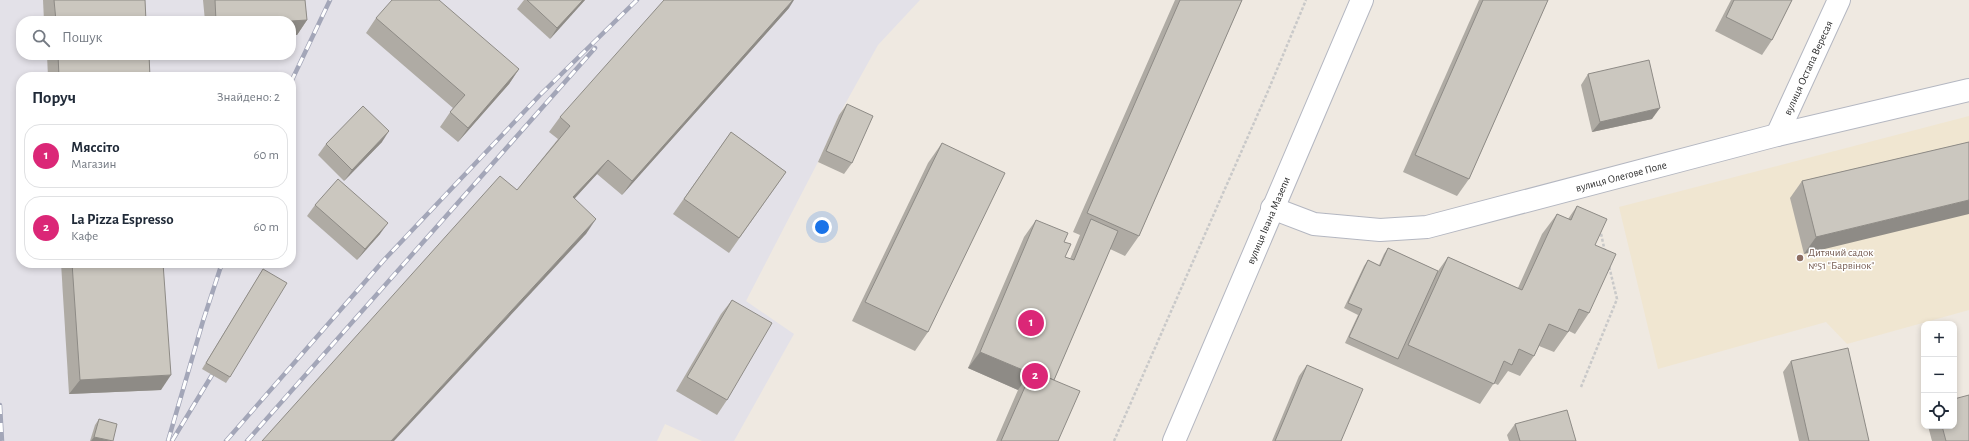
<!DOCTYPE html>
<html lang="uk">
<head>
<meta charset="utf-8">
<style>
  body { margin:0; font-family:"Alegreya Sans",sans-serif; background:#f2f2f3; color:#1f2937 }
  .controls { position:absolute; right:12px; bottom:12px; display:grid; overflow:hidden; border-radius:8px; box-shadow:0 2px 6px #0003 }
  .controls button { width:36px; height:36px; display:grid; place-items:center; padding:0; border:0; border-bottom:1px solid #e0e1e3; background:#fff; color:#1f2937; font:20px sans-serif }
  .you { position:absolute; left:822px; top:227px; width:14px; height:14px; margin:-10px; border:3px solid #fff; border-radius:50%; background:#1a73e8; box-shadow:0 0 0 6px #1a73e833 }
  .badge { display:grid; place-items:center; width:26px; height:26px; border-radius:50%; background:#db2777; color:#fff; font-size:13px; font-weight:700 }
  .pin { position:absolute; translate:-50% -50%; border:2px solid #fff; box-shadow:0 1px 4px #0006 }
  .list { margin:0; padding:0; list-style:none }
  h2 { display:flex; justify-content:space-between; align-items:center; height:52px; margin:0; padding:0 16px; font-size:17px }
  h2 small { font-size:13px; font-weight:400; color:#747a83 }
  .list li { display:grid; grid-template-columns:26px 1fr auto; gap:12px; align-items:center; box-sizing:border-box; height:64px; margin:0 8px 8px; padding:0 8px; border:1px solid #e0e1e3; border-radius:16px }
  .list b { display:block; font-size:15px; white-space:nowrap }
  .list p { margin:0; font-size:13px; white-space:nowrap; color:#747a83 }
  .list em { font-size:13px; font-style:normal; color:#747a83 }
  .icon { flex:none; width:22px; height:22px; fill:none; stroke:currentColor; stroke-width:2; stroke-linecap:round; stroke-linejoin:round }
  .map { position:relative; flex:none; width:1969px; height:441px; overflow:hidden }
  .search { position:absolute; background:#fff; box-shadow:0 2px 6px #0003; left:16px; top:16px; width:280px; height:44px; display:flex; align-items:center; gap:10px; box-sizing:border-box; padding:0 14px; border-radius:16px; color:#747a83; font-size:15px }
  .panel { position:absolute; background:#fff; box-shadow:0 2px 6px #0003; left:16px; top:72px; width:280px; height:196px; border-radius:16px }
  .map>svg:first-child { display:block }
</style>
</head>
<body>
<div class="map">
<svg width="1969" height="441" viewBox="0 0 1969 441">
  <rect width="100%" height="100%" fill="#efe9e1"/>
  <path fill="#e3e1e8" fill-rule="evenodd" d="M0,0H920L878,45L839,115L818,162L746,301L794,334L734,441H702L665,424L657,441H0ZM21,21H291V55H21ZM21,77H291V263H21Z"/>
  <polygon fill="#f0e6d1" points="1969,116 1969,310 1847,344 1826,322 1658,369 1619,207"/>
  <g fill="none" stroke-linecap="round" stroke-linejoin="round">
    <defs>
      <g id="street">
        <path id="s1" d="M1777,135L1839,0"/>
        <path id="s2" d="M1272,208L1314,224L1380,230L1427,227L1777,135L1969,90"/>
      </g>
      <g id="secondary">
        <path id="s3" d="M1174,441L1362,0"/>
      </g>
    </defs>
    <use href="#street" stroke="#b4b7c1" stroke-width="24"/>
    <use href="#secondary" stroke="#b4b7c1" stroke-width="24"/>
    <g stroke="#c9c9c9" stroke-width="2.5" stroke-dasharray="3 2" stroke-linecap="butt">
      <polyline points="1600,229 1605,252"/>
      <polyline points="1581,387 1617,299 1609,266"/>
      <polyline points="1114,441 1268,91 1306,0"/>
    </g>
    <use href="#street" stroke="#fff" stroke-width="22"/>
    <use href="#secondary" stroke="#fff" stroke-width="22"/>
    <defs>
      <g id="rail">
        <polyline points="291,82 330,0"/>
        <polyline points="0,405 2,441"/>
        <polyline points="168,441 203,321 222,263"/>
        <polyline points="172,441 212,375"/>
        <polyline points="226,441 384,260 540,95 637,0"/>
        <polyline points="247,441 595,48"/>
      </g>
    </defs>
    <use href="#rail" stroke="#a3a6b8" stroke-width="4.5"/>
    <use href="#rail" stroke="#fff" stroke-width="3" stroke-dasharray="9" stroke-linecap="butt"/>
  </g>
  <g fill="#afaba4">
    <polygon points="43,0 145,0 146,21 44,21"/>
    <polygon points="203,0 305,0 307,20 297,35 291,21 205,21"/>
    <polygon points="524,0 585,0 550,39 517,9"/>
    <polygon points="1175,0 1242,0 1139,236 1125,256 1110,249 1054,380 1058,441 996,441 1018,390 968,368 1024,237 1036,220 1064,242 1065,257 1070,259 1080,235 1073,232"/>
    <polygon points="1479,0 1548,0 1469,179 1457,196 1403,172"/>
    <polygon points="1731,0 1792,0 1772,40 1762,55 1715,31"/>
    <polygon points="789,8 622,195 597,174 575,198 586,234 517,190 558,139 549,132 560,117"/>
    <polygon points="376,18 519,69 509,84 458,142 440,127 453,108 366,33"/>
    <polygon points="47,55 149,55 150,77 48,77"/>
    <polygon points="1588,74 1652,119 1592,132 1581,85"/>
    <polygon points="847,104 852,163 844,174 818,162 839,115"/>
    <polygon points="731,132 786,172 729,253 673,214"/>
    <polygon points="382,142 344,181 318,155 326,144"/>
    <polygon points="1969,142 1804,254 1790,198 1802,181"/>
    <polygon points="942,143 928,332 915,351 852,321 928,163"/>
    <polygon points="315,205 380,234 357,260 307,216"/>
    <polygon points="1577,206 1595,245 1589,313 1575,334 1569,331 1554,352 1539,346 1534,356 1520,376 1508,371 1498,385 1494,383 1480,404 1345,343 1358,315 1344,308 1364,266 1368,260 1379,265 1384,254 1388,248 1438,271 1448,257 1518,288 1542,234 1557,214 1568,219"/>
    <polygon points="61,263 163,263 161,390 69,394"/>
    <polygon points="263,269 230,377 226,383 202,369"/>
    <polygon points="732,300 727,400 717,415 676,391 721,314"/>
    <polygon points="1791,361 1869,441 1799,441 1783,372"/>
    <polygon points="1307,365 1341,441 1272,441 1299,376"/>
    <polygon points="99,419 113,441 90,441 95,425"/>
    <polygon points="1515,424 1576,441 1509,441 1507,435"/>
    <polygon points="1928,426 1954,426 1969,441 1932,441"/>
  </g>
  <g fill="#8e8b86">
    <polygon points="583,0 585,0 550,39 557,28"/>
    <polygon points="793,0 794,0 789,8 622,195 632,181"/>
    <polygon points="307,20 297,35 291,35 291,21"/>
    <polygon points="519,69 509,84 458,142 468,128"/>
    <polygon points="1660,108 1652,119 1592,132 1600,122"/>
    <polygon points="389,131 382,142 344,181 352,170"/>
    <polygon points="608,160 597,174 563,211 573,197"/>
    <polygon points="1969,200 1969,214 1804,254 1816,237"/>
    <polygon points="596,219 586,234 394,441 391,441"/>
    <polygon points="388,223 380,234 357,260 365,249"/>
    <polygon points="980,352 1030,373 1018,390 968,368"/>
    <polygon points="171,375 161,390 69,394 80,380"/>
    <polygon points="94,437 111,441 91,441"/>
  </g>
  <g fill="#cbc7bf" stroke="#8e8b86">
    <polygon points="54,0 145,0 146,21 56,21"/>
    <polygon points="215,0 305,0 307,20 291,21 216,21"/>
    <polygon points="392,0 439,0 519,69 468,128 450,112 465,95 376,18"/>
    <polygon points="527,0 583,0 557,28"/>
    <polygon points="664,0 793,0 632,181 608,160 573,197 596,219 391,441 262,441 500,176 517,190 570,126 560,117"/>
    <polygon points="1180,0 1242,0 1139,236 1087,213"/>
    <polygon points="1483,0 1548,0 1469,179 1415,155"/>
    <polygon points="1734,0 1792,0 1772,40 1726,17"/>
    <polygon points="58,55 149,55 150,77 59,77"/>
    <polygon points="1649,60 1660,108 1600,122 1588,74"/>
    <polygon points="847,104 873,116 852,163 826,151"/>
    <polygon points="363,106 389,131 352,170 326,144"/>
    <polygon points="731,132 786,172 739,238 684,199"/>
    <polygon points="1969,142 1969,200 1816,237 1802,181"/>
    <polygon points="942,143 1005,173 928,332 865,302"/>
    <polygon points="338,179 388,223 365,249 315,205"/>
    <polygon points="1577,206 1607,219 1595,245 1616,254 1589,313 1579,309 1568,332 1549,324 1534,356 1519,349 1512,365 1504,361 1494,384 1408,345 1448,257 1522,290 1557,214 1571,220"/>
    <polygon points="1091,219 1118,231 1054,380 1032,371 1030,373 980,352 1036,220 1068,233 1064,242 1071,244 1065,257 1074,260"/>
    <polygon points="1388,248 1438,271 1398,359 1349,337 1362,309 1348,303 1368,260 1380,266"/>
    <polygon points="72,263 163,263 171,375 80,380"/>
    <polygon points="263,269 287,283 230,377 206,363"/>
    <polygon points="732,300 772,323 727,400 687,377"/>
    <polygon points="1848,348 1869,441 1809,441 1791,361"/>
    <polygon points="1307,365 1363,389 1341,441 1275,441"/>
    <polygon points="1032,371 1080,391 1058,441 1001,441"/>
    <polygon points="1969,395 1969,441 1946,441 1942,426 1954,426 1954,399"/>
    <polygon points="1567,410 1576,441 1520,441 1515,424"/>
    <polygon points="99,419 117,424 113,441 94,437"/>
  </g>
  <circle fill="#8d6e63" stroke="#fff" stroke-width="1.5" cx="1800" cy="258" r="4"/>
  <g text-anchor="middle" stroke-width="3" stroke-linejoin="round" paint-order="stroke">
    <g font-size="11" fill="#2e2e2e" stroke="#fff">
      <text dy="4" stroke="none"><textPath href="#s1" startOffset="74">вулиця Остапа Вересая</textPath></text>
      <text dy="4" stroke="none"><textPath href="#s2" startOffset="359">вулиця Олегове Поле</textPath></text>
      <text dy="4" stroke="none"><textPath href="#s3" startOffset="240">вулиця Івана Мазепи</textPath></text>
    </g>
    <g font-size="11" fill="#785e54" stroke="#fff" text-anchor="start">
      <text x="1808" y="256">Дитячий садок<tspan x="1808" dy="13">№51 "Барвінок"</tspan></text>
    </g>
  </g>
</svg>
<div class="controls">
<button>+</button>
<button>−</button>
<button><svg class="icon" aria-label="locate" viewBox="0 0 24 24"><circle cx="12" cy="12" r="6"/><path d="M12 2v4M12 18v4M2 12h4M18 12h4"/></svg></button>
</div>
<div class="you"></div>
<div class="pin badge" style="left:1031px;top:323px">1</div>
<div class="pin badge" style="left:1035px;top:376px">2</div>
<div class="search"><svg class="icon" aria-label="search" viewBox="0 0 24 24"><circle cx="10" cy="10" r="6"/><path d="M15 15l6 6"/></svg>Пошук</div>
<section class="panel">
<h2>Поруч<small>Знайдено: 2</small></h2>
<ul class="list">
<li><span class="badge">1</span><div><b>Мяссіто</b><p>Магазин</p></div><em>60 m</em></li>
<li><span class="badge">2</span><div><b>La Pizza Espresso</b><p>Кафе</p></div><em>60 m</em></li>
</ul>
</section>
</div>
</body>
</html>
